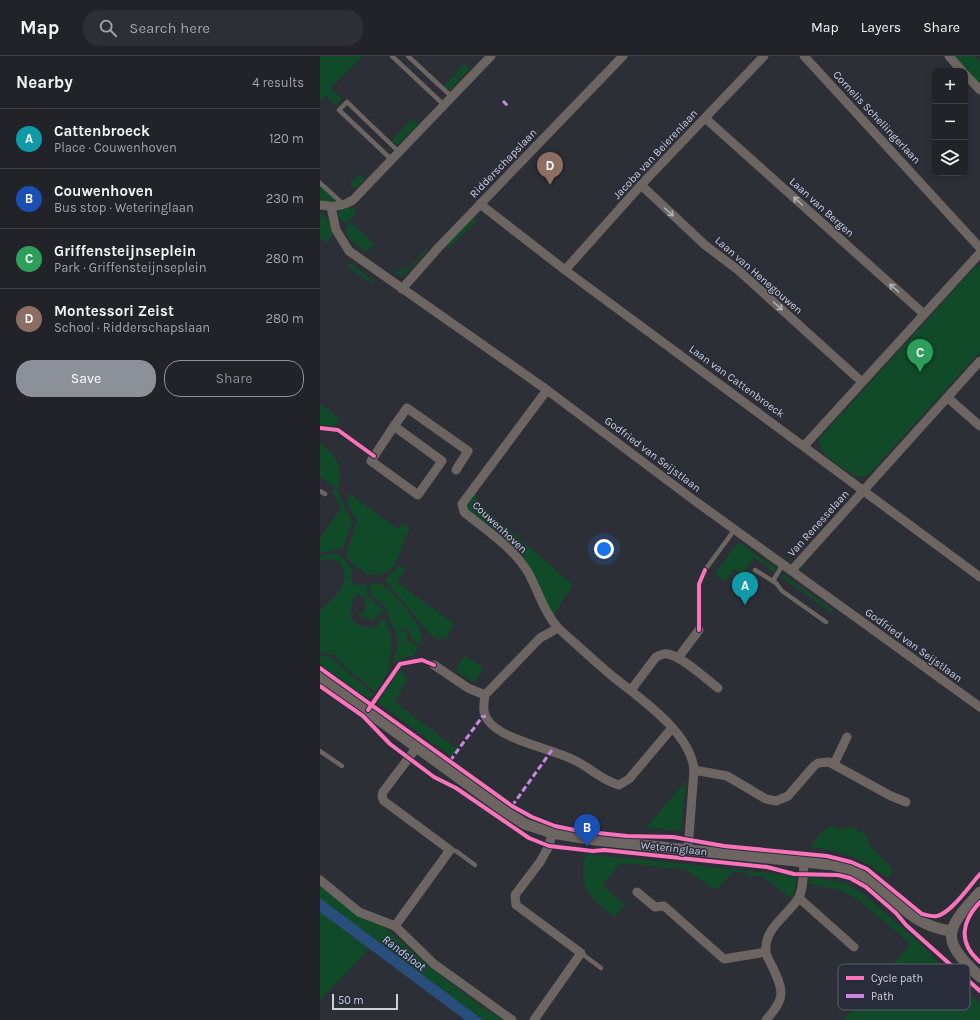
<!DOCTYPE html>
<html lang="en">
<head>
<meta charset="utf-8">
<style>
  body { margin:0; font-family:Karla,sans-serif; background:#2e2f35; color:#f1f3f6 }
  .controls { position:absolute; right:12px; top:12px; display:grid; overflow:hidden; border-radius:8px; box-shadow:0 2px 6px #0003 }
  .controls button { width:36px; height:36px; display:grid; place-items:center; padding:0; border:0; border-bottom:1px solid #3f4046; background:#222329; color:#f1f3f6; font:20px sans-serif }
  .scale { position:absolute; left:12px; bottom:10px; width:66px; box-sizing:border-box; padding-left:4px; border:2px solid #ced1da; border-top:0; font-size:11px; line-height:14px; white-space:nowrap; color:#ced1da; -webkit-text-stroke:3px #292d3b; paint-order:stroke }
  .you { position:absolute; left:284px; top:493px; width:14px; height:14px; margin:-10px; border:3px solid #fff; border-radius:50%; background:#1a73e8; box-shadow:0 0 0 6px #1a73e833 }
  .badge { display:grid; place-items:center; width:26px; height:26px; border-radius:50%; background:#8c9099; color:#fff; font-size:13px; font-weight:700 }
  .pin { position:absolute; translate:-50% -33px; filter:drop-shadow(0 1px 2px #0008) }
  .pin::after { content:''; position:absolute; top:21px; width:14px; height:12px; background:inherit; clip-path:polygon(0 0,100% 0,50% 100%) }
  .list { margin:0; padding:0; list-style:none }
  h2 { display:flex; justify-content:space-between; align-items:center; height:52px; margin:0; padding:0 16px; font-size:17px }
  h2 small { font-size:13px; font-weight:400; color:#a2a4a8 }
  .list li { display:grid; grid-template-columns:26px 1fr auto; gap:12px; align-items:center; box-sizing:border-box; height:60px; padding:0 16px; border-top:1px solid #3f4046 }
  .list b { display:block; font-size:15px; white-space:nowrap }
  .list p { margin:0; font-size:13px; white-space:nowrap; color:#a2a4a8 }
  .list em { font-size:13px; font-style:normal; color:#a2a4a8 }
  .actions { display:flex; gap:8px; padding:12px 16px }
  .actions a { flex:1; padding:9px 0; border:1px solid #8c9099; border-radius:16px; text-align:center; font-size:14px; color:#8c9099 }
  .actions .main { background:#8c9099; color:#fff }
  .icon { flex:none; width:22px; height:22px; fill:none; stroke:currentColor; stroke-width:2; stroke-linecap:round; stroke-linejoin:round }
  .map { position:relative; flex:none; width:660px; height:964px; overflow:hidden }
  header { display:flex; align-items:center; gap:24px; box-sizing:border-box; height:56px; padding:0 20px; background:#222329; border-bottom:1px solid #3f4046 }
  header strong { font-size:19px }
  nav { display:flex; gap:22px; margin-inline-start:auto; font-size:14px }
  .search { width:280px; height:36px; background:#2e2f35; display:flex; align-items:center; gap:10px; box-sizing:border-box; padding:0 14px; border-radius:16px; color:#a2a4a8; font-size:15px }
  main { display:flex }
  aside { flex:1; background:#222329 }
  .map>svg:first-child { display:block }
</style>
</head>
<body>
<header>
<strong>Map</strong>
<div class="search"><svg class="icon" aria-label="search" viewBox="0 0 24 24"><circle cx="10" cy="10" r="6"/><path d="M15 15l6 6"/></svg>Search here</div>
<nav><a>Map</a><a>Layers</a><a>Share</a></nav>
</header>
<main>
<aside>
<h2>Nearby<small>4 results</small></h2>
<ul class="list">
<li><span class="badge" style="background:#0f9aa8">A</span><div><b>Cattenbroeck</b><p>Place · Couwenhoven</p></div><em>120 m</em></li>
<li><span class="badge" style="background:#1a4fb4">B</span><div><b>Couwenhoven</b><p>Bus stop · Weteringlaan</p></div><em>230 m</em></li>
<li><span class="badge" style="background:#2e9e5b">C</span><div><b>Griffensteijnseplein</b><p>Park · Griffensteijnseplein</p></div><em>280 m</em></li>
<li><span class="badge" style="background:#8d6e63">D</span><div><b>Montessori Zeist</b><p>School · Ridderschapslaan</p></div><em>280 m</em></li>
</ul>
<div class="actions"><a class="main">Save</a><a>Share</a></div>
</aside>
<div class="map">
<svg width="660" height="964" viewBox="0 0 660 964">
  <rect width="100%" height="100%" fill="#2d2f37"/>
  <g fill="#104a29">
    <polygon points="0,0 43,0 10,32 22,43 16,50 6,39 0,45"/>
    <polygon points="633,0 655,0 660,6 660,29"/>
    <polygon points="144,8 150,13 140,23 135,18"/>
    <polygon points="134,19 139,24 131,33 127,33 124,30"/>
    <polygon points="92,63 98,68 88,79 82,73"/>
    <polygon points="82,74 87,79 79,88 75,88 71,85"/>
    <polygon points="39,118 45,123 35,133 30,128"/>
    <polygon points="0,129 17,146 0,145"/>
    <polygon points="30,151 37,156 25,168 17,158 21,154"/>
    <polygon points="0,156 9,165 12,180 7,187 0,182"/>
    <polygon points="156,160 157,165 129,192 127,189"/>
    <polygon points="31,167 54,188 47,196 29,183 25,173"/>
    <path d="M106,192L108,194L85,218L81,220L73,215C88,217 97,202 106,192Z"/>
    <polygon points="30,207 54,225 52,228 28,211"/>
    <path d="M660,209V296L548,419L541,421L535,420C524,412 495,398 500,382L655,211Z"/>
    <polygon points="0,348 20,363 14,371 0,370"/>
    <path d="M0,387C19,403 24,412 17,435L32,466L23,492L0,497V482L21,452L13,437L15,431L0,421Z"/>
    <polygon points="154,434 159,448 253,529 232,561 217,527 145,452 146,446"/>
    <path d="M30,438L78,473L83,467L90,472C77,493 82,523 47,518L32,508L26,499L37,465L27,448Z"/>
    <polygon points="418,486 456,513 454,516 434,501 425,514 430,518 427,522 414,513 405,525 395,518"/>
    <path d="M14,497L20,499L31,512L32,527L38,530L46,528L47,540L63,554V556L58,558L54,565L37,559L44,557L46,547L44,541L37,538L33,543L30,561L37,569L57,572L60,564L65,563L72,583L68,617L55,636L25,611L14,598L0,597V555C7,547 17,540 22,531C30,515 18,496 0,505V500Z"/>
    <polygon points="79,510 86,512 77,526 134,568 126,582 120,583 112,580 66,525 68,520"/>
    <polygon points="463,518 513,554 512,557 461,521"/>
    <path d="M58,527C70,530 94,562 100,573C102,578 103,583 101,588L91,583L90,575L87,572L76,573L86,574L88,583L83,588L90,585L99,592L93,600L81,602L73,609L78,587L75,574L71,569L66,551L51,540L50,528Z"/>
    <polygon points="0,600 12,601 22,612 53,638 49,644 0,610"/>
    <polygon points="145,600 164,612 154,627 135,614"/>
    <polygon points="80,612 87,623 75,646 137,693 132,701 56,645 65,629"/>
    <polygon points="366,725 361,775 326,772"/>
    <path d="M511,770L523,774L530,770L547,780L548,788L569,809L572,813L571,820L566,821C539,800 525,796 491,791L500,777Z"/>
    <path d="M266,798L477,820L474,840L472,843L442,820H428L424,816H413L395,834L365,813L300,807L285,826L283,830L305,849L295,861C270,843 257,830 266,798Z"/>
    <polygon points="490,821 524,827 544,839 595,883 660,948 660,964 523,964 591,888 540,845 521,834 489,828"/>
    <polygon points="0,830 68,874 110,911 159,949 184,964 163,964 0,842"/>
    <polygon points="0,856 49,893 0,944"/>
  </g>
  <polygon fill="#2a4e7c" points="0,842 163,964 145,964 0,856"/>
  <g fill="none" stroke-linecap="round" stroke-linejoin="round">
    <g stroke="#6d6561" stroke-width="4.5">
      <polyline points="72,0 124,49"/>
      <polyline points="88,0 132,41"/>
      <polyline points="72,104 19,54 27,46 79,96"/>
      <polyline points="0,127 23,148"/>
      <polyline points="0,435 5,438"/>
      <polyline points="385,514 415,473"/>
      <polyline points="435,514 456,527 462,535 506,566"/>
      <polyline points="453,525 463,508"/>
      <polyline points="0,695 22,710"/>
      <polyline points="130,794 136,795 155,809"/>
      <polyline points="261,897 281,912"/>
    </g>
    <g stroke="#6d6561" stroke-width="9">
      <polyline points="484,0 660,192"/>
      <polyline points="629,0 642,15"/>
      <polyline points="645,18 660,34"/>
      <polyline points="385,62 604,258"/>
      <polyline points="321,129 385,189 418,214 542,326"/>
      <polyline points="160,148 245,214 660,521"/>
      <path d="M0,149C13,151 22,151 33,144L171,0"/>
      <polyline points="11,151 16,174 29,195 227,334 371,442 660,651"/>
      <polyline points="245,214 321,129 444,0"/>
      <polyline points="82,233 118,192 303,0"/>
      <path d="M227,334L142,448L144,456C167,475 194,492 209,518C219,537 224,556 238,572C256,588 273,604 291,619C319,642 371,676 374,714L368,794"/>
      <polyline points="628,342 660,370"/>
      <polygon points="74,370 122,405 98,439 51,405"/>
      <polyline points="74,370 87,352 148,395 136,414"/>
      <polyline points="484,390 660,197"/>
      <polyline points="472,514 660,305"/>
      <path d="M238,572L220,582L165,639C164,647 162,656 167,663C180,684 231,692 254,704C271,712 281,724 299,729L309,723L352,672"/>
      <polyline points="358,602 379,574"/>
      <polyline points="114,609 148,632 165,639"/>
      <path d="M311,634L336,601C341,599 343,597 348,598C363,601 386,623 398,632"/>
      <polyline points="514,708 527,681"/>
      <polyline points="374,714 407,720 446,743 456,745 468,740 494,710 498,707 509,706 571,740 586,746"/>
      <polyline points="0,824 39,856 75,870 114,908 192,964"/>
      <polyline points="317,836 335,851 344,850 404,903 446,896"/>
      <polyline points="479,842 534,891"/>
      <polyline points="75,870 130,794 64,745 62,741 63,736 97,691"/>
      <polyline points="214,964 261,897 196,849 195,839 220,806 229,790 232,777"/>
      <path d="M446,964C466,942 464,935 452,910C450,906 446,900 446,896C443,873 467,860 478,843C484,833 483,817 484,807"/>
    </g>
    <g stroke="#6d6561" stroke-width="11">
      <path d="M0,621L183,754L205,768L232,777L275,784L513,809C526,813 540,816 550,825C579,846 594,871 632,875"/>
      <path d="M660,836C624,875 620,883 660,921"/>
    </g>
    <g stroke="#c787e3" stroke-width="3" stroke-dasharray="6 3" stroke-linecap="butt">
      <polyline points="183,45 188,50"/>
      <polyline points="130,705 162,661 166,660"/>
      <polyline points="192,750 232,694"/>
    </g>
    <defs>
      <g id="cycleway">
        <polyline points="0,372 18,374 54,400"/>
        <polyline points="379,574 379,528 385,514"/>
        <path d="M0,612L192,750L212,761L235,770L259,775L307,780L353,781L404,790L507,800L531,806L547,813L602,858C607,859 612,861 617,860C631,857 650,829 660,818"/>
        <polyline points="0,630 43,660 70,688 114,721 136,732 209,782 229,790 273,795 284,794 447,811 474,818 518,819 530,822 546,831 576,857 586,869 660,935"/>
        <polyline points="48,654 80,608 102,604 114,609"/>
        <path d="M660,846C641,866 638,887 660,906"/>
      </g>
    </defs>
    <use href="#cycleway" stroke="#292d3b" stroke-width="6"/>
    <use href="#cycleway" stroke="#fb73b8" stroke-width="4"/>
  </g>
  <defs><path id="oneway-shaft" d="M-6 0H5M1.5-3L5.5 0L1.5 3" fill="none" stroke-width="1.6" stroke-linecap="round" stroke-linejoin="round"/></defs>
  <g stroke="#b1b1b6">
    <use href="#oneway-shaft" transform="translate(478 145) rotate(-138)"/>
    <use href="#oneway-shaft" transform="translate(349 156) rotate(42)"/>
    <use href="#oneway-shaft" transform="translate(574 232) rotate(-139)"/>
    <use href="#oneway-shaft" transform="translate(458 250) rotate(42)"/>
  </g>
  <g text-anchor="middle" stroke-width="3" stroke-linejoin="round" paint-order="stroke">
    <g font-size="11" fill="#ced1da" stroke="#292d3b">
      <text transform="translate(557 61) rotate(47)" y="4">Cornelis Schellingerlaan</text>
      <text transform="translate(335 98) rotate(-47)" y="4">Jacoba van Beierenlaan</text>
      <text transform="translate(183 107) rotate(-46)" y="4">Ridderschapslaan</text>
      <text transform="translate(502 151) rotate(42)" y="4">Laan van Bergen</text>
      <text transform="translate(439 219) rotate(41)" y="4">Laan van Henegouwen</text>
      <text transform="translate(417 325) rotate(36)" y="4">Laan van Cattenbroeck</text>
      <text transform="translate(333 398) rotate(37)" y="4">Godfried van Seijstlaan</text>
      <text transform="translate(498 467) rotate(-48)" y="4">Van Renesselaan</text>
      <text transform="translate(180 471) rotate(43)" y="4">Couwenhoven</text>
      <text transform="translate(594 589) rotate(36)" y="4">Godfried van Seijstlaan</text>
      <text transform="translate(354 792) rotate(6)" y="4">Weteringlaan</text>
    </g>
    <g font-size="12" font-style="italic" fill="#bfd6f5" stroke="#292d3b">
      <text transform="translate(84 897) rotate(37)" y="4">Randsloot</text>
    </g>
  </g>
  <rect x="518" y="908" width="132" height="46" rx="6" fill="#292d3b" stroke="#5b5e6b" stroke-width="1"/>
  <rect x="526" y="920" width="18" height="4" fill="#fb73b8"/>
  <rect x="526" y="938" width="18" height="4" fill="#c787e3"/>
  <g font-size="11" fill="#ced1da">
    <text x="551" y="926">Cycle path</text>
    <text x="551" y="944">Path</text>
  </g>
</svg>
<div class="controls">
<button>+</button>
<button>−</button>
<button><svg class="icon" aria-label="layers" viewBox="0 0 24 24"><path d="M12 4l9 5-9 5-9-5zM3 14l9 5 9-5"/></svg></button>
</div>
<div class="scale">50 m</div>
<div class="you"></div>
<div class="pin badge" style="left:425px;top:549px;background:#0f9aa8">A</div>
<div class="pin badge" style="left:267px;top:791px;background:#1a4fb4">B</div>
<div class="pin badge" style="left:600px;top:316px;background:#2e9e5b">C</div>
<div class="pin badge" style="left:230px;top:129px;background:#8d6e63">D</div>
</div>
</main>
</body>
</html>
